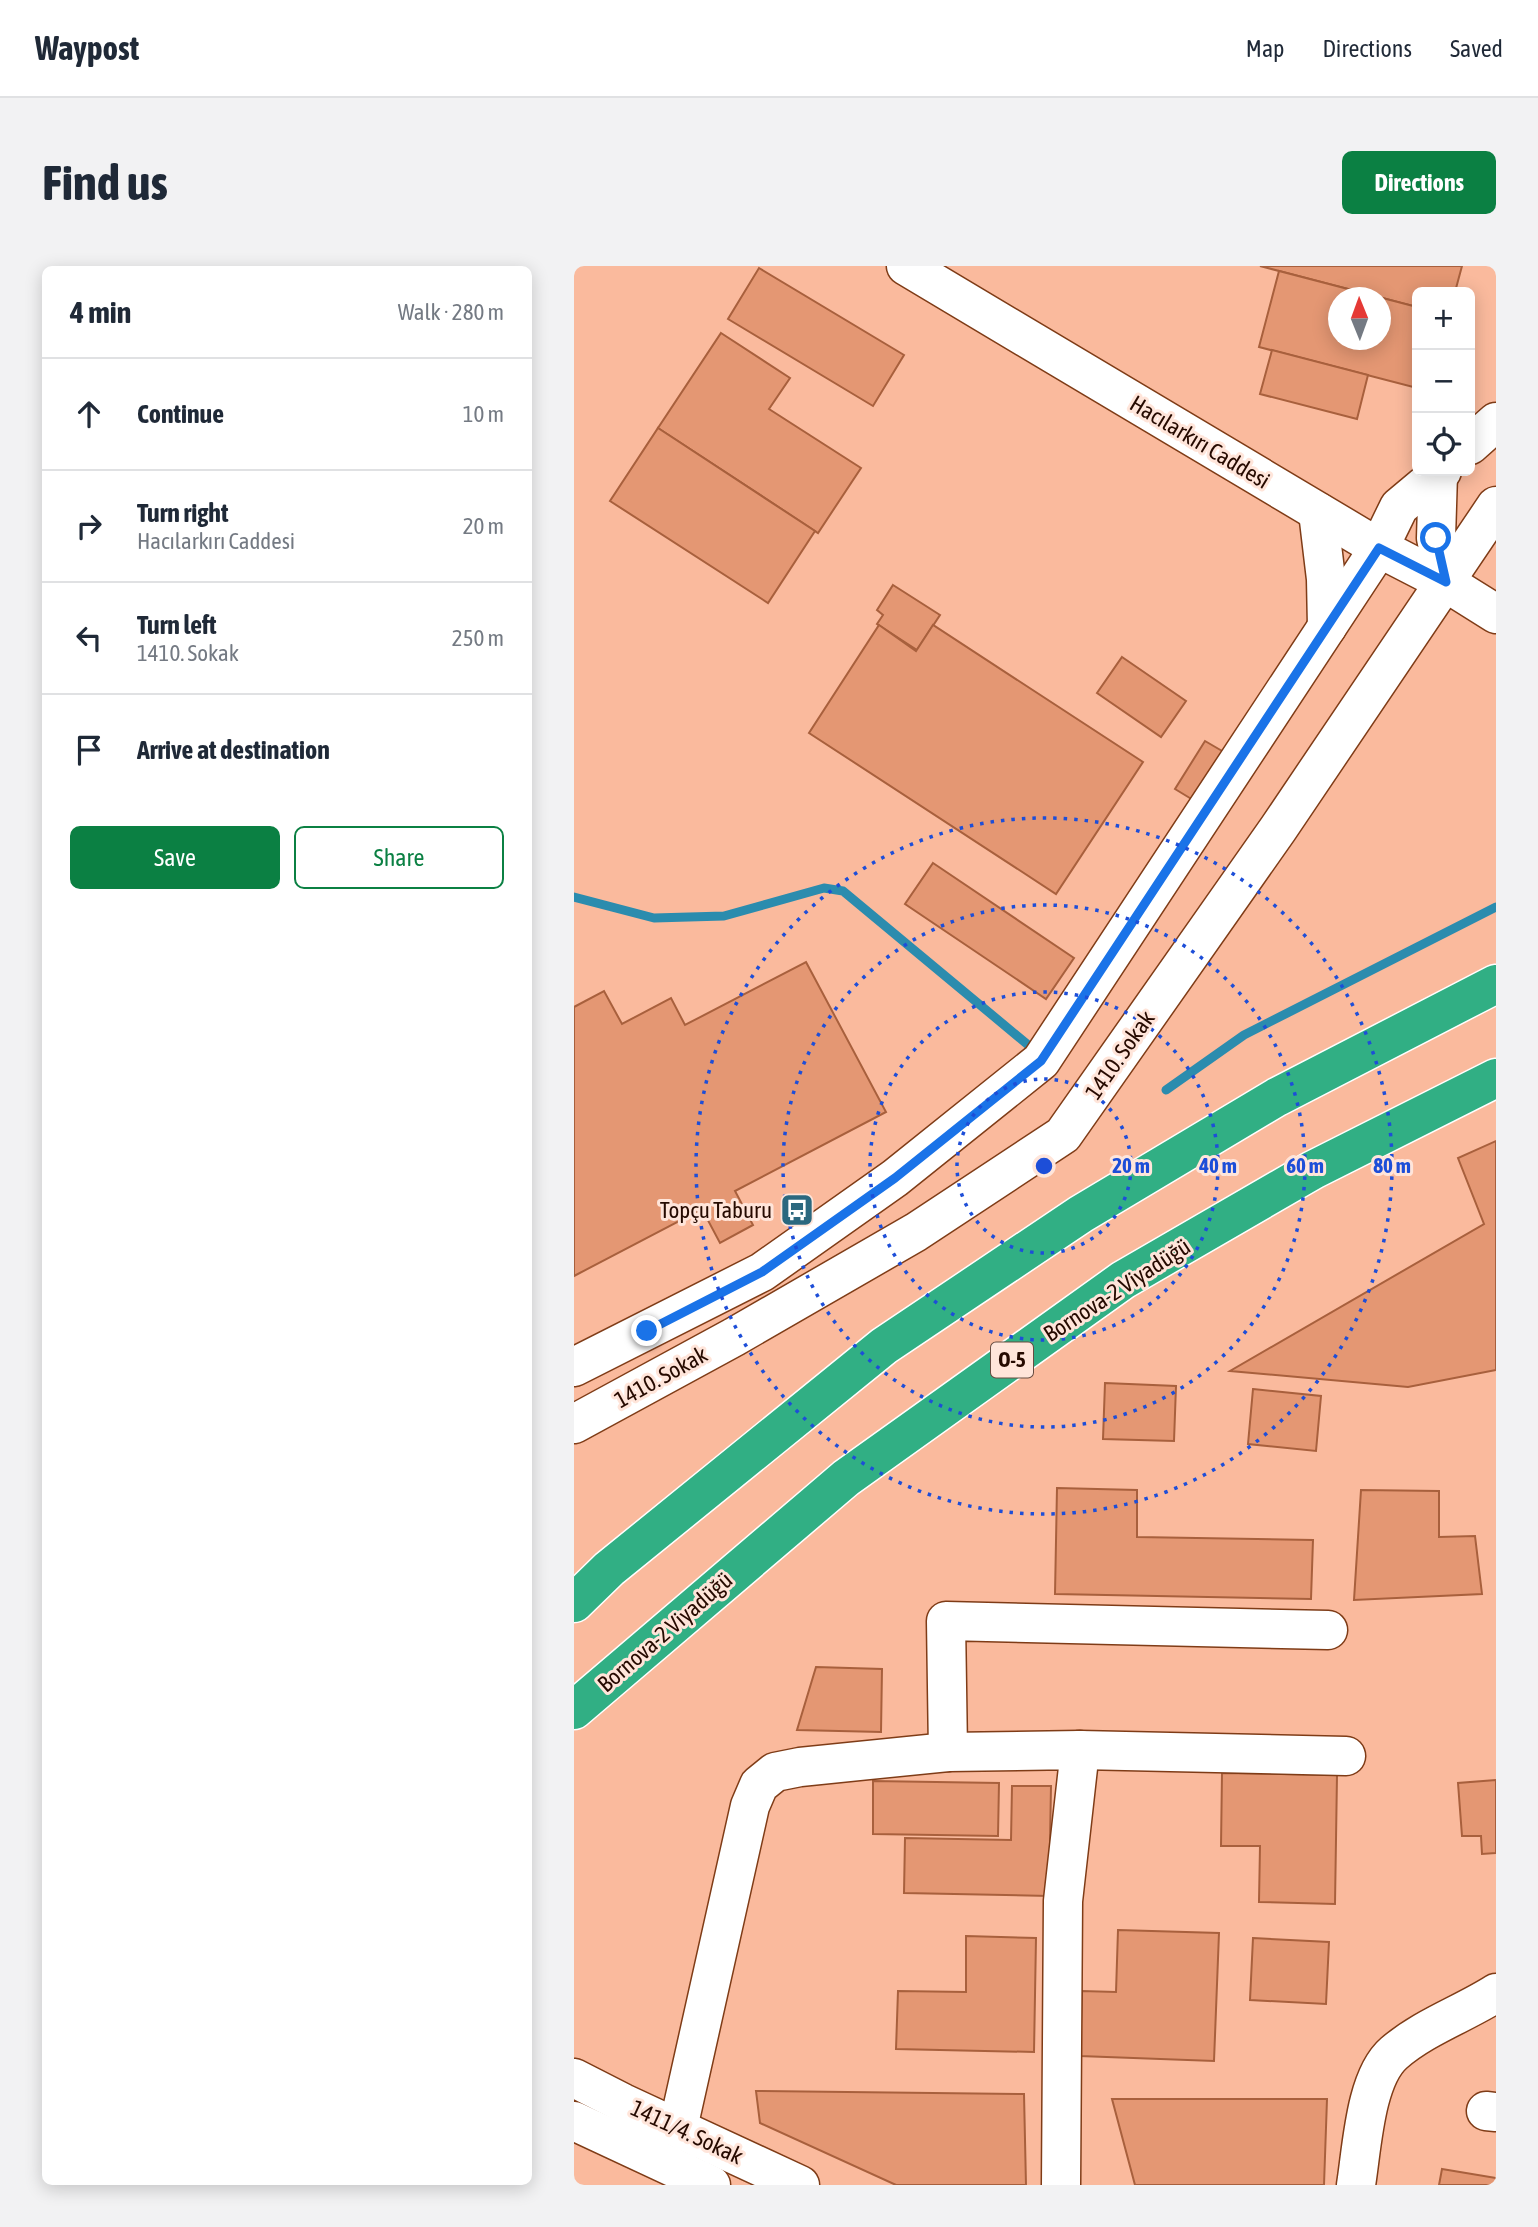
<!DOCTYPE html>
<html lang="en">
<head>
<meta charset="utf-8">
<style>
  body { margin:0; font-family:"Asap Condensed",sans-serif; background:#f2f2f3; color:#1f2937 }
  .controls { position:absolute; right:21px; top:21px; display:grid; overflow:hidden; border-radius:10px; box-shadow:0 4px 18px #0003 }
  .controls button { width:63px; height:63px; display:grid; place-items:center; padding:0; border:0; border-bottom:2px solid #e0e1e3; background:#fff; color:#1f2937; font:35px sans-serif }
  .compass { position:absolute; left:754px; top:21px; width:63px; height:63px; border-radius:50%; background:#fff; box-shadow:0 4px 18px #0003; rotate:359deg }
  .stop { position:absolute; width:21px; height:21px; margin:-16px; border:5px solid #1a73e8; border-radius:50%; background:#fff }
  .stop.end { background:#1a73e8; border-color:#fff; box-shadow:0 2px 7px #0008 }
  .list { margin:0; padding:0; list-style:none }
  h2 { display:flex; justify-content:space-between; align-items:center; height:91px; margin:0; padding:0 28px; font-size:30px }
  h2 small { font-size:23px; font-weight:400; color:#747a83 }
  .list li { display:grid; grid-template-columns:46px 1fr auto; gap:21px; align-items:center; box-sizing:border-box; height:112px; padding:0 28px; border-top:2px solid #e0e1e3 }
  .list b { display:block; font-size:26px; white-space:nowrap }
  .list p { margin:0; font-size:23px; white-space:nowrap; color:#747a83 }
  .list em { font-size:23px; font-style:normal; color:#747a83 }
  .actions { display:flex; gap:14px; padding:21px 28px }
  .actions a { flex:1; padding:16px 0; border:2px solid #0b8043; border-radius:10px; text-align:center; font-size:24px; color:#0b8043 }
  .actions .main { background:#0b8043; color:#fff }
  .icon { flex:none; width:38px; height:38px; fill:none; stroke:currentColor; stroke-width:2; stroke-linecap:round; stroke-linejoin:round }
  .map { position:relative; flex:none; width:922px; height:1919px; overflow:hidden; border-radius:10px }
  header { display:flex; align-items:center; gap:42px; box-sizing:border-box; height:98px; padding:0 35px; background:#fff; border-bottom:2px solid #e0e1e3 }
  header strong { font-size:33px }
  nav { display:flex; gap:38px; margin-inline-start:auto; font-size:24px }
  .intro { display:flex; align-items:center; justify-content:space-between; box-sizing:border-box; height:168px; padding:0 42px }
  h1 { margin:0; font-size:49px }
  .button { padding:18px 32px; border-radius:10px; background:#0b8043; color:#fff; font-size:24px; font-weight:700 }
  main { display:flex; gap:42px; padding:0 42px }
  aside { flex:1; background:#fff; border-radius:10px; box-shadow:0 4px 18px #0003 }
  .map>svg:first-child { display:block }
</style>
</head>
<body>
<header>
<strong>Waypost</strong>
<nav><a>Map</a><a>Directions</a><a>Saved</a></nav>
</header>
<div class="intro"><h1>Find us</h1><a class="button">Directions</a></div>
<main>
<aside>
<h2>4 min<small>Walk · 280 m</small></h2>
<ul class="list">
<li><svg class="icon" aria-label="ahead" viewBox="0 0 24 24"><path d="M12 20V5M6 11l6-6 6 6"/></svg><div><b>Continue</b></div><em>10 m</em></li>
<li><svg class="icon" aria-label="right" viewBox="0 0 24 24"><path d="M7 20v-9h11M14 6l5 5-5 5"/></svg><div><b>Turn right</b><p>Hacılarkırı Caddesi</p></div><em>20 m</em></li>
<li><svg class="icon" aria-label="left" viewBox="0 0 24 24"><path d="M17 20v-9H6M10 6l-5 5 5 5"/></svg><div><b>Turn left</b><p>1410. Sokak</p></div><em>250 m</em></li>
<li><svg class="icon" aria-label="arrive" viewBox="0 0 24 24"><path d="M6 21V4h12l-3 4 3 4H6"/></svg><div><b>Arrive at destination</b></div></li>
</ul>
<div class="actions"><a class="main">Save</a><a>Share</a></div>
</aside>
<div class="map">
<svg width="922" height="1919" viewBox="0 0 922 1919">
  <rect width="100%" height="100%" fill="#faba9d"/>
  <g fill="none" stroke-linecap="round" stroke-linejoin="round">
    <g stroke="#2b8cae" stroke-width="9">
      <polyline points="0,631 80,652 150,650 250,622 269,625 459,783"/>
      <polyline points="592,824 670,769 922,641"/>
    </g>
  </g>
  <g fill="#e49773" stroke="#a8603d" stroke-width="2" fill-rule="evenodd">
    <polygon points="686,0 888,0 881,26 843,26 843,41"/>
    <polygon points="185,2 330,89 299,140 154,53"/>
    <path d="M705,5L843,41V122L685,81ZM764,32H806V74H764Z"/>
    <polygon points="147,67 216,112 195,143 287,202 244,267 84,162"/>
    <polygon points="698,84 794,109 783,153 686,128"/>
    <polygon points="84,162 241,265 194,337 36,235"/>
    <polygon points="319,319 366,349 343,384 303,358 309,349 303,344"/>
    <polygon points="305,359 342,385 359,359 569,496 482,628 235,467"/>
    <polygon points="548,391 612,435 587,471 523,427"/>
    <polygon points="631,475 655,489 624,537 601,523"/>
    <polygon points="359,597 500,692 472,733 331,638"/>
    <polygon points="232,696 312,846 161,925 179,959 146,977 128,943 0,1010 0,741 30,725 48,758 97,732 111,759"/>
    <polygon points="922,875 922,1104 834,1121 656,1105 910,958 884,892"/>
    <polygon points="531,1117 602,1120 600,1175 529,1173"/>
    <polygon points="679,1123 747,1130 742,1185 674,1178"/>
    <polygon points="483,1222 563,1224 563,1271 739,1274 737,1333 481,1328"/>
    <polygon points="787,1224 865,1225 865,1271 901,1270 908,1328 780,1334"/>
    <polygon points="242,1401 308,1403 307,1466 223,1464"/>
    <polygon points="648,1507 763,1509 761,1638 685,1636 686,1580 647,1580"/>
    <polygon points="922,1514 922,1587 908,1588 907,1570 888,1570 884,1517"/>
    <polygon points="299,1515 425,1517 424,1570 299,1568"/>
    <polygon points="438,1520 477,1520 475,1630 330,1627 331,1572 437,1574"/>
    <polygon points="544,1664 645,1667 640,1795 506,1790 508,1725 542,1726"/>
    <polygon points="392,1670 462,1672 460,1786 322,1783 324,1725 392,1726"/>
    <polygon points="679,1672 755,1676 752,1738 676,1734"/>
    <polygon points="182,1825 450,1828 452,1919 322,1919 186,1857"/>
    <polygon points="538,1833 753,1833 750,1919 561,1919"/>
    <polygon points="868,1903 922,1912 922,1919 865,1919"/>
  </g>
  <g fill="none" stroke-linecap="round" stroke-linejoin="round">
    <defs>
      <g id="minor">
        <polyline points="332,0 805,282 871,316 922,348"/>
        <polyline points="896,179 922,156"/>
        <polyline points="864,208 862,272 871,316"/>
        <polyline points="744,246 752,313 753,361"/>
        <polyline points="0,1101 188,1006 321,912 467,795 805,282 825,241 868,205"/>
        <polyline points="0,1158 160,1071 342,966 489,869 704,563 922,240"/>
        <polyline points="506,1484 772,1490"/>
        <polyline points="0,1812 49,1837 226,1919"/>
        <polyline points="912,1845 922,1846"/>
        <polyline points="0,1855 137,1919"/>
        <polyline points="104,1862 176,1540 185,1519 201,1506 226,1501 374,1486"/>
        <polyline points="487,1919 489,1635 506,1484 374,1486 372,1355 754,1364"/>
        <path d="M782,1919C788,1882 791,1812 820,1787C850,1761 889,1748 922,1727"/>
      </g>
      <g id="highway">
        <polyline points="0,1337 35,1303 310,1080 507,948 703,831 922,718"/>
        <polyline points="0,1444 272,1212 549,1014 739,904 922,812"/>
      </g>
    </defs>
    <use href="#minor" stroke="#7f3c17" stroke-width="41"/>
    <use href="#highway" stroke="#fff" stroke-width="41"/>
    <use href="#minor" stroke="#fff" stroke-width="38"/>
    <use href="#highway" stroke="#31af84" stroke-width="38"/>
  </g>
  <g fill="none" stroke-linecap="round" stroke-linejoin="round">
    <polyline stroke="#1a73e8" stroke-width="9" points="73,1065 188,1006 321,912 467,795 805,282 872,316 862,272"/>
  </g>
  <g fill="none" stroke="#1d4ed8" stroke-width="3.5" stroke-dasharray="3.5 7">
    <circle cx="470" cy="900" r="87"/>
    <circle cx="470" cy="900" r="174"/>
    <circle cx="470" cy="900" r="261"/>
    <circle cx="470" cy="900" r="348"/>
  </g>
  <defs>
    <symbol id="bus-square" viewBox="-11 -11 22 22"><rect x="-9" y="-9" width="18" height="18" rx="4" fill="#2b687f" stroke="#ffe5da"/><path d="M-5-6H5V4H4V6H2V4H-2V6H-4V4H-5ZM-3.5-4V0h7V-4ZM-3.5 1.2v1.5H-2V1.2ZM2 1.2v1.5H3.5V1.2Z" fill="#fff"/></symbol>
  </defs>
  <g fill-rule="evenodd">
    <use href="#bus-square" x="204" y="925" width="38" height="38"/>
  </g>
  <g text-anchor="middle" stroke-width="6" stroke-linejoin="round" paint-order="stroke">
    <rect fill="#ffe5da" stroke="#674c41" stroke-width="2" x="417" y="1076.5" width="42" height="35" rx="5"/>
    <g font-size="21" font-weight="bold" fill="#260a00">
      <text x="438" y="1101">O-5</text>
    </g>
    <g font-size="23" fill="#260a00" stroke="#ffe5da">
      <text transform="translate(626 176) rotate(31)" y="8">Hacılarkırı Caddesi</text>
      <text transform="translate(546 789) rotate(-55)" y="8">1410. Sokak</text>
      <text transform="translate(543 1024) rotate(-33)" y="8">Bornova-2 Viyadüğü</text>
      <text transform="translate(87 1111) rotate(-29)" y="8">1410. Sokak</text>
      <text transform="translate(91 1366) rotate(-41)" y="8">Bornova-2 Viyadüğü</text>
      <text transform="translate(113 1866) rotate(25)" y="8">1411/4. Sokak</text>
    </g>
    <g font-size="23" fill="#260a00" stroke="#ffe5da" text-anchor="end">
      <text x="198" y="952">Topçu Taburu</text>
    </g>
  </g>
  <circle cx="470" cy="900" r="10" fill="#1d4ed8" stroke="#ffe5da" stroke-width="3.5"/>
  <g font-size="21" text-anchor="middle" font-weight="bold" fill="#1d4ed8" stroke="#ffe5da" stroke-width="6" stroke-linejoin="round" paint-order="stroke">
    <text x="557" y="907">20 m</text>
    <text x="644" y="907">40 m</text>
    <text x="731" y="907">60 m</text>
    <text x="818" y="907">80 m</text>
  </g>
</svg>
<div class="controls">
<button>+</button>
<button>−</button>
<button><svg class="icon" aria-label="locate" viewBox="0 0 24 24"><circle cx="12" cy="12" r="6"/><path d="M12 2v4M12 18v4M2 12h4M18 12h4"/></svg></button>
</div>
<svg class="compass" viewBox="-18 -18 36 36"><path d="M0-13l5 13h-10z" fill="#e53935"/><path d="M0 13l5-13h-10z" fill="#747a83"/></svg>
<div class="stop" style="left:862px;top:272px"></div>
<div class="stop end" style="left:73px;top:1065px"></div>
</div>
</main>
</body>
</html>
